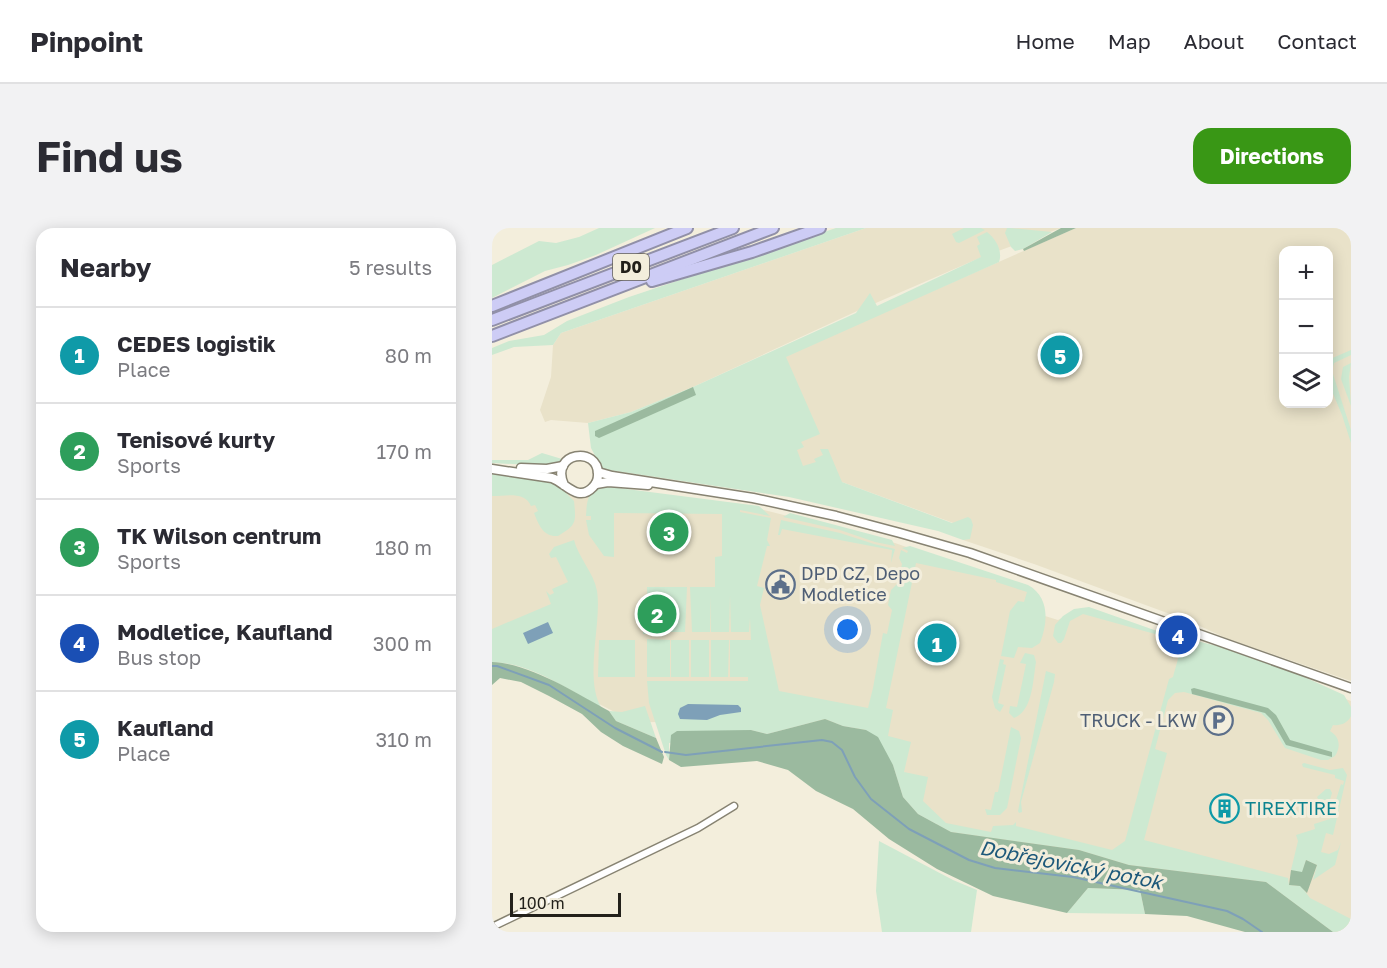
<!DOCTYPE html>
<html lang="en">
<head>
<meta charset="utf-8">
<style>
  body { margin:0; font-family:"Golos Text",sans-serif; background:#f2f2f3; color:#2b2b33 }
  .controls { position:absolute; right:18px; top:18px; display:grid; overflow:hidden; border-radius:12px; box-shadow:0 3px 15px #0003 }
  .controls button { width:54px; height:54px; display:grid; place-items:center; padding:0; border:0; border-bottom:2px solid #e1e1e2; background:#fff; color:#2b2b33; font:30px sans-serif }
  .scale { position:absolute; left:18px; bottom:15px; width:111px; box-sizing:border-box; padding-left:6px; border:3px solid #22201a; border-top:0; font-size:16px; line-height:21px; white-space:nowrap; color:#22201a; -webkit-text-stroke:4px #f3eedc; paint-order:stroke }
  .you { position:absolute; left:356px; top:402px; width:21px; height:21px; margin:-15px; border:4px solid #fff; border-radius:50%; background:#1a73e8; box-shadow:0 0 0 9px #1a73e833 }
  .badge { display:grid; place-items:center; width:39px; height:39px; border-radius:50%; background:#399715; color:#fff; font-size:20px; font-weight:700 }
  .pin { position:absolute; translate:-50% -50%; border:3px solid #fff; box-shadow:0 2px 6px #0006 }
  .list { margin:0; padding:0; list-style:none }
  h2 { display:flex; justify-content:space-between; align-items:center; height:78px; margin:0; padding:0 24px; font-size:26px }
  h2 small { font-size:20px; font-weight:400; color:#7c7c81 }
  .list li { display:grid; grid-template-columns:39px 1fr auto; gap:18px; align-items:center; box-sizing:border-box; height:96px; padding:0 24px; border-top:2px solid #e1e1e2 }
  .list b { display:block; font-size:22px; white-space:nowrap }
  .list p { margin:0; font-size:20px; white-space:nowrap; color:#7c7c81 }
  .list em { font-size:20px; font-style:normal; color:#7c7c81 }
  .icon { flex:none; width:33px; height:33px; fill:none; stroke:currentColor; stroke-width:2; stroke-linecap:round; stroke-linejoin:round }
  .map { position:relative; flex:none; width:859px; height:704px; overflow:hidden; border-radius:18px }
  header { display:flex; align-items:center; gap:36px; box-sizing:border-box; height:84px; padding:0 30px; background:#fff; border-bottom:2px solid #e1e1e2 }
  header strong { font-size:28px }
  nav { display:flex; gap:33px; margin-inline-start:auto; font-size:21px }
  .intro { display:flex; align-items:center; justify-content:space-between; box-sizing:border-box; height:144px; padding:0 36px }
  h1 { margin:0; font-size:42px }
  .button { padding:15px 27px; border-radius:18px; background:#399715; color:#fff; font-size:21px; font-weight:700 }
  main { display:flex; gap:36px; padding:0 36px }
  aside { flex:1; background:#fff; border-radius:18px; box-shadow:0 3px 15px #0003 }
  .map>svg:first-child { display:block }
</style>
</head>
<body>
<header>
<strong>Pinpoint</strong>
<nav><a>Home</a><a>Map</a><a>About</a><a>Contact</a></nav>
</header>
<div class="intro"><h1>Find us</h1><a class="button">Directions</a></div>
<main>
<aside>
<h2>Nearby<small>5 results</small></h2>
<ul class="list">
<li><span class="badge" style="background:#0f9aa8">1</span><div><b>CEDES logistik</b><p>Place</p></div><em>80 m</em></li>
<li><span class="badge" style="background:#2e9e5b">2</span><div><b>Tenisové kurty</b><p>Sports</p></div><em>170 m</em></li>
<li><span class="badge" style="background:#2e9e5b">3</span><div><b>TK Wilson centrum</b><p>Sports</p></div><em>180 m</em></li>
<li><span class="badge" style="background:#1a4fb4">4</span><div><b>Modletice, Kaufland</b><p>Bus stop</p></div><em>300 m</em></li>
<li><span class="badge" style="background:#0f9aa8">5</span><div><b>Kaufland</b><p>Place</p></div><em>310 m</em></li>
</ul>
</aside>
<div class="map">
<svg width="859" height="704" viewBox="0 0 859 704">
  <rect width="100%" height="100%" fill="#f3eedc"/>
  <g fill="#e9e2c9" fill-rule="evenodd">
    <polygon points="374,0 569,0 490,29 363,84 201,159 139,184 96,195 59,192 53,194 48,182 59,149 61,117 69,105"/>
    <path d="M584,0H859V453L736,411L697,393L542,336L471,312L464,296L350,254L109,225L204,167ZM792,22H836V176H792Z"/>
    <polygon points="0,252 54,256 248,276 403,315 538,362 553,388 566,392 589,380 691,412 859,473 859,704 833,704 450,605 408,537 357,495 142,494 20,431 0,430"/>
  </g>
  <g fill="#cde9d1">
    <polygon points="107,0 163,0 104,27 76,37 53,43 0,70 0,37 47,13 64,15 87,9"/>
    <polygon points="344,0 374,0 69,105 61,117 22,119 0,127 0,120 17,113 52,107 75,93 137,69"/>
    <polygon points="472,0 489,0 493,2 467,15 464,14 460,6"/>
    <polygon points="515,0 518,0 560,4 531,21 523,23 519,19 513,5"/>
    <path d="M495,4C504,11 511,23 507,34L294,129L328,206L309,214L312,219L305,222L311,238L324,234L322,231L331,227L328,221H336L350,254L460,295L476,289L479,291L481,297L478,311L471,312L446,303L297,269L110,241L99,220L96,195L139,184L201,159L364,85L378,65L385,78L489,29L485,18L488,16L485,9Z"/>
    <polygon points="859,122 859,127 842,135 840,143 859,202 859,215 850,187 837,156 836,132"/>
    <polygon points="859,135 857,149 859,178 849,151 851,139"/>
    <polygon points="50,225 70,231 64,237 56,238 0,235 0,232 36,232"/>
    <path d="M0,246L62,253L82,273C84,294 85,297 66,308C51,309 47,297 42,285L46,283L43,277L39,278C33,263 14,268 0,268Z"/>
    <path d="M111,258L267,278L278,288L248,282V284L279,290L275,312L278,318H275L265,358L272,360L268,377L287,463L376,480L381,460L391,405L395,406L400,382L396,377L399,362L406,355L410,336L407,330L409,322L415,325L416,323L410,320L418,318L536,357C558,369 556,395 548,415L540,420L526,419L522,430L509,428L518,383L526,373L532,374L535,364L504,354V352L424,335L394,480L401,482L396,508L419,514L412,544L436,549L431,573L454,595L499,604L501,598L521,597L524,594V598L620,622L633,613L677,451L681,449C684,436 692,421 681,411L591,386L578,393L572,411L569,415H566L561,408L563,397L571,388L582,381L597,379L665,403L737,421L799,443L852,467L859,479V488C856,495 848,498 841,497L838,503C848,509 849,519 843,528L836,532H829L793,520L776,492L769,485L692,464L683,465L676,472L663,521L675,525L652,612L796,650L797,657L809,658L818,670L859,691V704H841L774,654L637,637L587,622L459,604L426,586L411,569L401,537L374,502L351,498L333,491L275,506L259,502L177,515V532L174,527L157,475L155,453H256V449H238V412H259L258,390L257,404H239L238,367L237,404H219L218,367V404H200L198,359H223V329L230,328V286L122,285V329L112,328L97,307L94,292H99V288H94C95,274 95,262 111,258Z"/>
    <polygon points="298,285 400,312 403,318 383,314 348,302 291,289"/>
    <polygon points="289,292 348,305 382,316 403,321 399,335 400,322 290,301 288,307 286,307"/>
    <path d="M82,312C86,329 102,345 105,363C110,395 92,450 109,479C75,461 39,435 0,434V401L59,376L54,363L58,367L62,365L60,361L76,354L64,329L59,330L57,326L62,319Z"/>
    <polygon points="155,359 195,359 193,404 175,404 174,367 174,404 156,404 155,406 151,406 151,390 156,390"/>
    <polygon points="155,411 178,412 178,449 155,449"/>
    <polygon points="107,412 143,412 143,449 106,449"/>
    <rect x="179" y="412" width="18" height="37"/>
    <rect x="199" y="412" width="18" height="37"/>
    <polygon points="219,412 237,412 236,449 219,449"/>
    <path d="M533,425L542,427L544,434C541,451 541,483 522,490L517,485L518,478L525,479L534,436L528,435Z"/>
    <polygon points="508,431 512,432 511,436 514,437 506,475 512,477 508,484 503,480 500,469"/>
    <polygon points="554,443 563,446 562,454 529,574 530,584 527,585 526,583"/>
    <polygon points="153,478 164,510 124,493 117,483 130,484"/>
    <polygon points="519,499 527,503 529,510 515,580 508,587 495,587 493,581 499,582 503,564 506,564"/>
    <polygon points="812,535 838,542 851,540 855,547 841,607 834,605 829,624 837,626 846,622 849,614 843,637 821,652 825,637 814,632 810,645 799,642 806,613 804,607 823,601 822,596 838,591 849,556 851,557 852,553 843,550 843,547 811,539 810,536"/>
    <polygon points="834,561 838,561 840,565 834,585 826,590 825,586 833,584 825,569"/>
    <polygon points="387,613 461,652 485,662 479,704 390,704 384,663"/>
    <polygon points="596,660 648,662 653,686 575,685"/>
  </g>
  <g fill="#9bba9f">
    <polygon points="569,0 584,0 532,23 531,21"/>
    <polygon points="201,159 204,167 107,210 103,208 103,203"/>
    <path d="M0,434C37,435 84,465 117,483L124,493L164,510L172,529L170,536L131,518L109,504L90,486L57,468L29,454L8,450L0,457Z"/>
    <polygon points="702,460 776,480 784,487 798,512 840,524 840,529 794,517 779,491 773,485 700,466 699,461"/>
    <polygon points="333,491 351,498 374,502 386,509 401,537 411,569 426,586 459,604 587,622 637,637 774,654 841,704 753,704 695,688 653,686 648,662 596,660 575,685 501,668 445,641 397,611 361,581 324,563 296,542 265,533 189,539 177,532 179,507 185,503 259,502 275,506"/>
    <polygon points="814,632 825,637 815,665 808,658 797,657 799,642 810,644"/>
  </g>
  <g fill="#7ea0b8">
    <polygon points="56,394 61,405 36,416 31,405"/>
    <polygon points="196,476 246,477 249,480 249,484 228,487 215,492 188,491 186,486 188,480"/>
  </g>
  <g fill="none" stroke-linecap="round" stroke-linejoin="round">
    <g stroke="#7ea0b8" stroke-width="2">
      <polyline points="0,438 5,438 57,457 123,500 170,524"/>
      <polyline points="173,524 194,527 330,512 340,514 350,522 363,549 379,571 417,601 477,632 503,640 581,649 735,683 751,691 770,704"/>
    </g>
    <defs>
      <polyline id="street" points="0,699 206,600 242,578"/>
      <g id="secondary">
        <polyline points="29,240 55,241 71,238"/>
        <path d="M0,241L60,250C74,255 86,275 101,259C104,256 106,251 106,247C107,217 57,224 72,257"/>
        <polyline points="106,244 120,248 261,270 344,288 408,305 478,325 859,460"/>
        <polyline points="104,256 116,254 156,257"/>
      </g>
      <g id="highway">
        <polyline points="160,53 260,24 328,0"/>
        <polyline points="0,78 195,0"/>
        <polyline points="0,92 241,0"/>
        <polyline points="0,108 281,0"/>
      </g>
    </defs>
    <use href="#street" stroke="#878372" stroke-width="9"/>
    <use href="#secondary" stroke="#878372" stroke-width="11"/>
    <use href="#highway" stroke="#9190a8" stroke-width="14"/>
    <use href="#street" stroke="#fff" stroke-width="6"/>
    <use href="#secondary" stroke="#fff" stroke-width="8"/>
    <use href="#highway" stroke="#cdccf5" stroke-width="10"/>
  </g>
  <defs>
    <symbol id="civic-ring" viewBox="-11 -11 22 22"><circle r="9.5" fill="#f3eedc" stroke="#5c6f8a" stroke-width="1.5"/><path d="M-.6-6.5H3V-4.5H.6V-3L4-1V1h2V6H-6V1h2V-1L-.6-3ZM-1.2 2.5V6h2.4V2.5Z" fill="#5c6f8a"/></symbol>
    <symbol id="parking-ring" viewBox="-11 -11 22 22"><circle r="9.5" fill="#f3eedc" stroke="#5c6f8a" stroke-width="1.5"/><path d="M-3.5-5.5H1a3.5 3.5 0 0 1 0 7H-1V5.5H-3.5ZM-1-3.4V-.6H.8a1.4 1.4 0 0 0 0-2.8Z" fill="#5c6f8a"/></symbol>
    <symbol id="building-ring" viewBox="-11 -11 22 22"><circle r="9.5" fill="#f3eedc" stroke="#0f9aa8" stroke-width="1.5"/><path d="M-4-6H4V6H1V3H-1V6H-4ZM-2.5-4.3h1.7v1.8h-1.7ZM.8-4.3h1.7v1.8H.8ZM-2.5-1h1.7V.8h-1.7ZM.8-1h1.7V.8H.8Z" fill="#0f9aa8"/></symbol>
  </defs>
  <g fill-rule="evenodd">
    <use href="#civic-ring" x="272" y="340" width="33" height="33"/>
    <use href="#parking-ring" x="710" y="476" width="33" height="33"/>
    <use href="#building-ring" x="716" y="564" width="33" height="33"/>
  </g>
  <g text-anchor="middle" stroke-width="6" stroke-linejoin="round" paint-order="stroke">
    <rect fill="#f3eedc" stroke="#615e54" stroke-width="1.5" x="121" y="26" width="36" height="26" rx="4.5"/>
    <g font-size="16" font-weight="bold" fill="#22201a">
      <text x="139" y="45">D0</text>
    </g>
    <g font-size="18" fill="#4e5e75" stroke="#f3eedc" text-anchor="start">
      <text x="309" y="352">DPD CZ, Depo<tspan x="309" dy="21">Modletice</tspan></text>
      <text x="705" y="499" text-anchor="end">TRUCK - LKW</text>
    </g>
    <g font-size="18" fill="#0d838f" stroke="#f3eedc" text-anchor="start">
      <text x="753" y="587">TIREXTIRE</text>
    </g>
    <g font-size="20" font-style="italic" fill="#1e597a" stroke="#f3eedc">
      <text transform="translate(579 637) rotate(11)" y="7">Dobřejovický potok</text>
    </g>
  </g>
</svg>
<div class="controls">
<button>+</button>
<button>−</button>
<button><svg class="icon" aria-label="layers" viewBox="0 0 24 24"><path d="M12 4l9 5-9 5-9-5zM3 14l9 5 9-5"/></svg></button>
</div>
<div class="scale">100 m</div>
<div class="you"></div>
<div class="pin badge" style="left:445px;top:415px;background:#0f9aa8">1</div>
<div class="pin badge" style="left:165px;top:386px;background:#2e9e5b">2</div>
<div class="pin badge" style="left:177px;top:304px;background:#2e9e5b">3</div>
<div class="pin badge" style="left:686px;top:407px;background:#1a4fb4">4</div>
<div class="pin badge" style="left:568px;top:127px;background:#0f9aa8">5</div>
</div>
</main>
</body>
</html>
